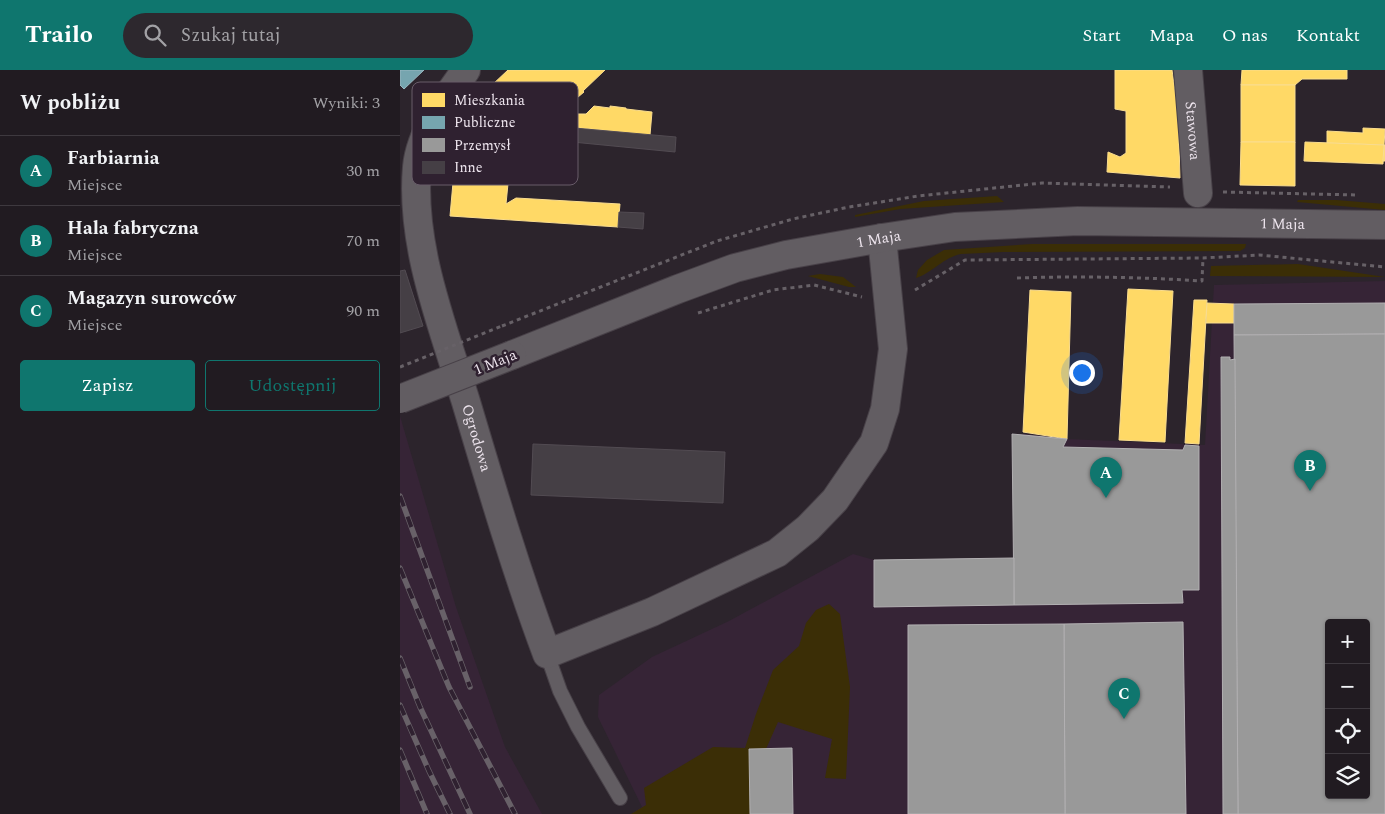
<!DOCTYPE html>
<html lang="pl">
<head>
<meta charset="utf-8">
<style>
  body { margin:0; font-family:Spectral,serif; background:#2d282e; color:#f1f3f6 }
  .controls { position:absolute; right:15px; bottom:15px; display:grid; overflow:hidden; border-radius:5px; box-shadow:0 1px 4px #0004 }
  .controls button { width:45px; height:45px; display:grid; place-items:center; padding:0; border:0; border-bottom:1px solid #3e393f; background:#211b21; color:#f1f3f6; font:25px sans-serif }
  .you { position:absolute; left:681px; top:302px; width:18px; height:18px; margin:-12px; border:4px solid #fff; border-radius:50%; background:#1a73e8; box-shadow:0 0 0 8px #1a73e833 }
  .badge { display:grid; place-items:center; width:32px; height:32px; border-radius:50%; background:#0f766e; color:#fff; font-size:16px; font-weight:700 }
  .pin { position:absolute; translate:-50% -41px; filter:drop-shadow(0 1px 2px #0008) }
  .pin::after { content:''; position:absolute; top:26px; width:18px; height:15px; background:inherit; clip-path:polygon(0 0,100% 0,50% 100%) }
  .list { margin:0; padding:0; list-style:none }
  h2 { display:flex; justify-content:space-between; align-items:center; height:65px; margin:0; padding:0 20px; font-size:21px }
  h2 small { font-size:16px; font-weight:400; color:#a2a1a5 }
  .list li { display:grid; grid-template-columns:32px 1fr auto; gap:15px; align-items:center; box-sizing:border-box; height:70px; padding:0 20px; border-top:1px solid #3e393f }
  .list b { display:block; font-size:19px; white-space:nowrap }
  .list p { margin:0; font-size:16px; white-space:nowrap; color:#a2a1a5 }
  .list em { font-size:16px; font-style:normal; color:#a2a1a5 }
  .actions { display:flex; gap:10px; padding:15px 20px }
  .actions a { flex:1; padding:11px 0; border:1px solid #0f766e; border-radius:5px; text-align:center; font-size:18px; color:#0f766e }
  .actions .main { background:#0f766e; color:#fff }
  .icon { flex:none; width:28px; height:28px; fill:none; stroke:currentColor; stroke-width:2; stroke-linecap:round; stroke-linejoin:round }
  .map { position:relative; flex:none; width:985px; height:744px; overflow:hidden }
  header { display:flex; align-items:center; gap:30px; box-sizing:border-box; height:70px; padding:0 25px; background:#0f766e; color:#fff }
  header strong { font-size:24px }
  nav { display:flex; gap:28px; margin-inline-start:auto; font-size:18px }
  .search { width:350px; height:45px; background:#2d282e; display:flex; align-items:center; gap:12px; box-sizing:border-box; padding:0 18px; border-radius:28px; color:#a2a1a5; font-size:19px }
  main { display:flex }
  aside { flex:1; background:#211b21 }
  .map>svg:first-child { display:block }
</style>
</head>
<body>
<header>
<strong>Trailo</strong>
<div class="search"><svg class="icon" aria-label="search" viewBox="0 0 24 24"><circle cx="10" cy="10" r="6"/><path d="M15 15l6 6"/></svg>Szukaj tutaj</div>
<nav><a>Start</a><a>Mapa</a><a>O nas</a><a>Kontakt</a></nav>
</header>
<main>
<aside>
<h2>W pobliżu<small>Wyniki: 3</small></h2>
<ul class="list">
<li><span class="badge">A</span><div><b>Farbiarnia</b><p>Miejsce</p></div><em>30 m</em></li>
<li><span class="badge">B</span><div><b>Hala fabryczna</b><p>Miejsce</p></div><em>70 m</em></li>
<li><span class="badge">C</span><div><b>Magazyn surowców</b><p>Miejsce</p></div><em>90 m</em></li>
</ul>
<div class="actions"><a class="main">Zapisz</a><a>Udostępnij</a></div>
</aside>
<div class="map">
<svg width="985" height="744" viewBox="0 0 985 744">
  <rect width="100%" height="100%" fill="#2c242c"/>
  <g fill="#362436" fill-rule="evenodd">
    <path d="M985,211V744H231L242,737L198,647L199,625L252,587L329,551L453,484L474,490L614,488L612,364H627L667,369L805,375L814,215ZM929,553H966V725H929Z"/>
    <polygon points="0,346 56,537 105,677 142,744 0,744"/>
  </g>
  <g fill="#3b2e06">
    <polygon points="597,126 604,132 500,139 455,147 455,145 524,131"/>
    <polygon points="898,130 936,130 985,134 985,140 897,132"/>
    <path d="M632,174H846L845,178L840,181L603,182L561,184C544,187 532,203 516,208L518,200L527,190L544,180Z"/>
    <polygon points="898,194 985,207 810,206 811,196"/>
    <polygon points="420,204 443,207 456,217 449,217 408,206"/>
    <polygon points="429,534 440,544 450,617 446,709 425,708 432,669 378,652 366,679 350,744 231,744 246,735 244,718 313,677 345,678 356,644 373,600 399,576 406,553 416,540"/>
  </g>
  <g fill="#ffd966" stroke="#fadd8f">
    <polygon points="108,0 205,0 183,21 184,22 165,38 171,44 186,44 194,36 210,38 210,36 226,38 226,39 252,42 250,65 59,46"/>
    <polygon points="715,0 772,0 778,41 780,108 707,102 708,82 720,87 726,83 726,41 715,39"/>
    <polygon points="842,0 947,0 947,9 902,9 895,15 841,15"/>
    <rect x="841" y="15" width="54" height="57"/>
    <polygon points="59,46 114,52 106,134 116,128 220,134 218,157 50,146"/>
    <polygon points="963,58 985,59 984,75 927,73 927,61 963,63"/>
    <polygon points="841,72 895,72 895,116 840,115"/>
    <polygon points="905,72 984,75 983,94 904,91"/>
    <polygon points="984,75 985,75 985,91 983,91"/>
    <polygon points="728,219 773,221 765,372 719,370"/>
    <polygon points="630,220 671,222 667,369 623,362"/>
    <polygon points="794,230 807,230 799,374 785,373"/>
    <polygon points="807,233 834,234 834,253 806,253"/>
  </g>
  <polygon fill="#76a5af" stroke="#9ab8c2" points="0,0 24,0 4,19 0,15"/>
  <g fill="#999" stroke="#b2b0b2" fill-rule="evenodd">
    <polygon points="985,233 985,264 834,265 834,234"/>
    <path d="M985,264V744H838L834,265ZM929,553H966V725H929Z"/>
    <polygon points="821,287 830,287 830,290 835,289 838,744 823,744"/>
    <polygon points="612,364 667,369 663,377 783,380 785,375 799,376 799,520 782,520 783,533 614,535"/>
    <polygon points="614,488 614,535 474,537 474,490"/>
    <polygon points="783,552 786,744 665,744 664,554"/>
    <polygon points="664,554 665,744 508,744 508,555"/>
    <polygon points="392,678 393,744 350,744 349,679"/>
  </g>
  <g fill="#453f45" stroke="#524b52">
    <polygon points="163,57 276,67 275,82 162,71"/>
    <polygon points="219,142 244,143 243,159 218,157"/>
    <polygon points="5,200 23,256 0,263 0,201"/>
    <polygon points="133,374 325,382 323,433 131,425"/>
  </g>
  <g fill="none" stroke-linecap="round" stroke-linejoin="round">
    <defs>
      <polyline id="service" points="147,584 160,621 178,657 220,728"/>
      <g id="minor">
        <path id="s1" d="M66,0C47,26 20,63 17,97C10,176 43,257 66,332C91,416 116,501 147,584L252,542L377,483L408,458L435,430L474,373L485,339L493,279L482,168"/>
        <path id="s2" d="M788,0L798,123"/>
      </g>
      <g id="secondary">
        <path id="s3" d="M112,285L278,219L335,198L386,185L482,168L555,157L678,151L985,155"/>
      </g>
    </defs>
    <use href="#service" stroke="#484148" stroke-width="16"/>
    <use href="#minor" stroke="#484148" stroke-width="30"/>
    <use href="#secondary" stroke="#484148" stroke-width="30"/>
    <g stroke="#676167" stroke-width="3" stroke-dasharray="4 4" stroke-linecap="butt">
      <polyline points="823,122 957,125"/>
      <path d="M617,208C679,206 740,207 802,211L803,188"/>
      <polyline points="515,220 565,190 803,188 859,185 985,197"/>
      <polyline points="298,243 373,220 414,215 462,227"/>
      <polyline points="102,256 317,171 393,149 449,137 518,126 642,113 770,117"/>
    </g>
    <use href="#service" stroke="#625d62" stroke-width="14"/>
    <use href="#minor" stroke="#625d62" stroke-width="28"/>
    <use href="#secondary" stroke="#625d62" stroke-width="28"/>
    <defs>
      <g id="rail">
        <polyline points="0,426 70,617"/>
        <polyline points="0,498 49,617 115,744"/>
        <polyline points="0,588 20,637 70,744"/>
        <polyline points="0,635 29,701 50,744"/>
        <polyline points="0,680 27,744"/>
      </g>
    </defs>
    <use href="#rail" stroke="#686168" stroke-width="5.5"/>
    <use href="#rail" stroke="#2f2130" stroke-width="4" stroke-dasharray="11" stroke-linecap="butt"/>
    <defs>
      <polyline id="secondary-bridge" points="0,329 112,285"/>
    </defs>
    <use href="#secondary-bridge" stroke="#484148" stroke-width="30" stroke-linecap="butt"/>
    <polyline stroke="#676167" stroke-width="3" stroke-dasharray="4 4" stroke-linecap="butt" points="0,297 102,256"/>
    <use href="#secondary-bridge" stroke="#625d62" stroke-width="28"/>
  </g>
  <g text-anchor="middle" stroke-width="5" stroke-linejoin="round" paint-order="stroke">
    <g font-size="15" fill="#eee5ee" stroke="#2f2130">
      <text dy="5" stroke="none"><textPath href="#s2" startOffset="61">Stawowa</textPath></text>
      <text dy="5" stroke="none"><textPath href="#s3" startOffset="791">1 Maja</textPath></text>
      <text dy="5" stroke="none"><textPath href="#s3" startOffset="386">1 Maja</textPath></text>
      <text transform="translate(95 292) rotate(-22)" y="5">1 Maja</text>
      <text dy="5" stroke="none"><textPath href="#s1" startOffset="389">Ogrodowa</textPath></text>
    </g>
  </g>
  <rect x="12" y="12" width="166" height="103" rx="8" fill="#2f2130" stroke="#685c69" stroke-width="1"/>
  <rect x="22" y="23" width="23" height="14" fill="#ffd966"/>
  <rect x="22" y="46" width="23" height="13" fill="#76a5af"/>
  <rect x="22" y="68" width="23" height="14" fill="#999"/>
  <rect x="22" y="91" width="23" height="13" fill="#453f45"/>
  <g font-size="14" fill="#eee5ee">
    <text x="54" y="35">Mieszkania</text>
    <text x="54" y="57">Publiczne</text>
    <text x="54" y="80">Przemysł</text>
    <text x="54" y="102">Inne</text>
  </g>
</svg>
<div class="controls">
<button>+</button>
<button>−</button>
<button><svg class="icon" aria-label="locate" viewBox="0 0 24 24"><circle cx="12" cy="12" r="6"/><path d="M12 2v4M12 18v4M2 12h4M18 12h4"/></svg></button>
<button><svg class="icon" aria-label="layers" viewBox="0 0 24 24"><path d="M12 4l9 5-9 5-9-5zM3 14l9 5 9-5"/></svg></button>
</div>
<div class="you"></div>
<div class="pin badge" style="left:706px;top:428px">A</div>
<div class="pin badge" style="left:910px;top:421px">B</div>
<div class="pin badge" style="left:724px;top:649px">C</div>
</div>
</main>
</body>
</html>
